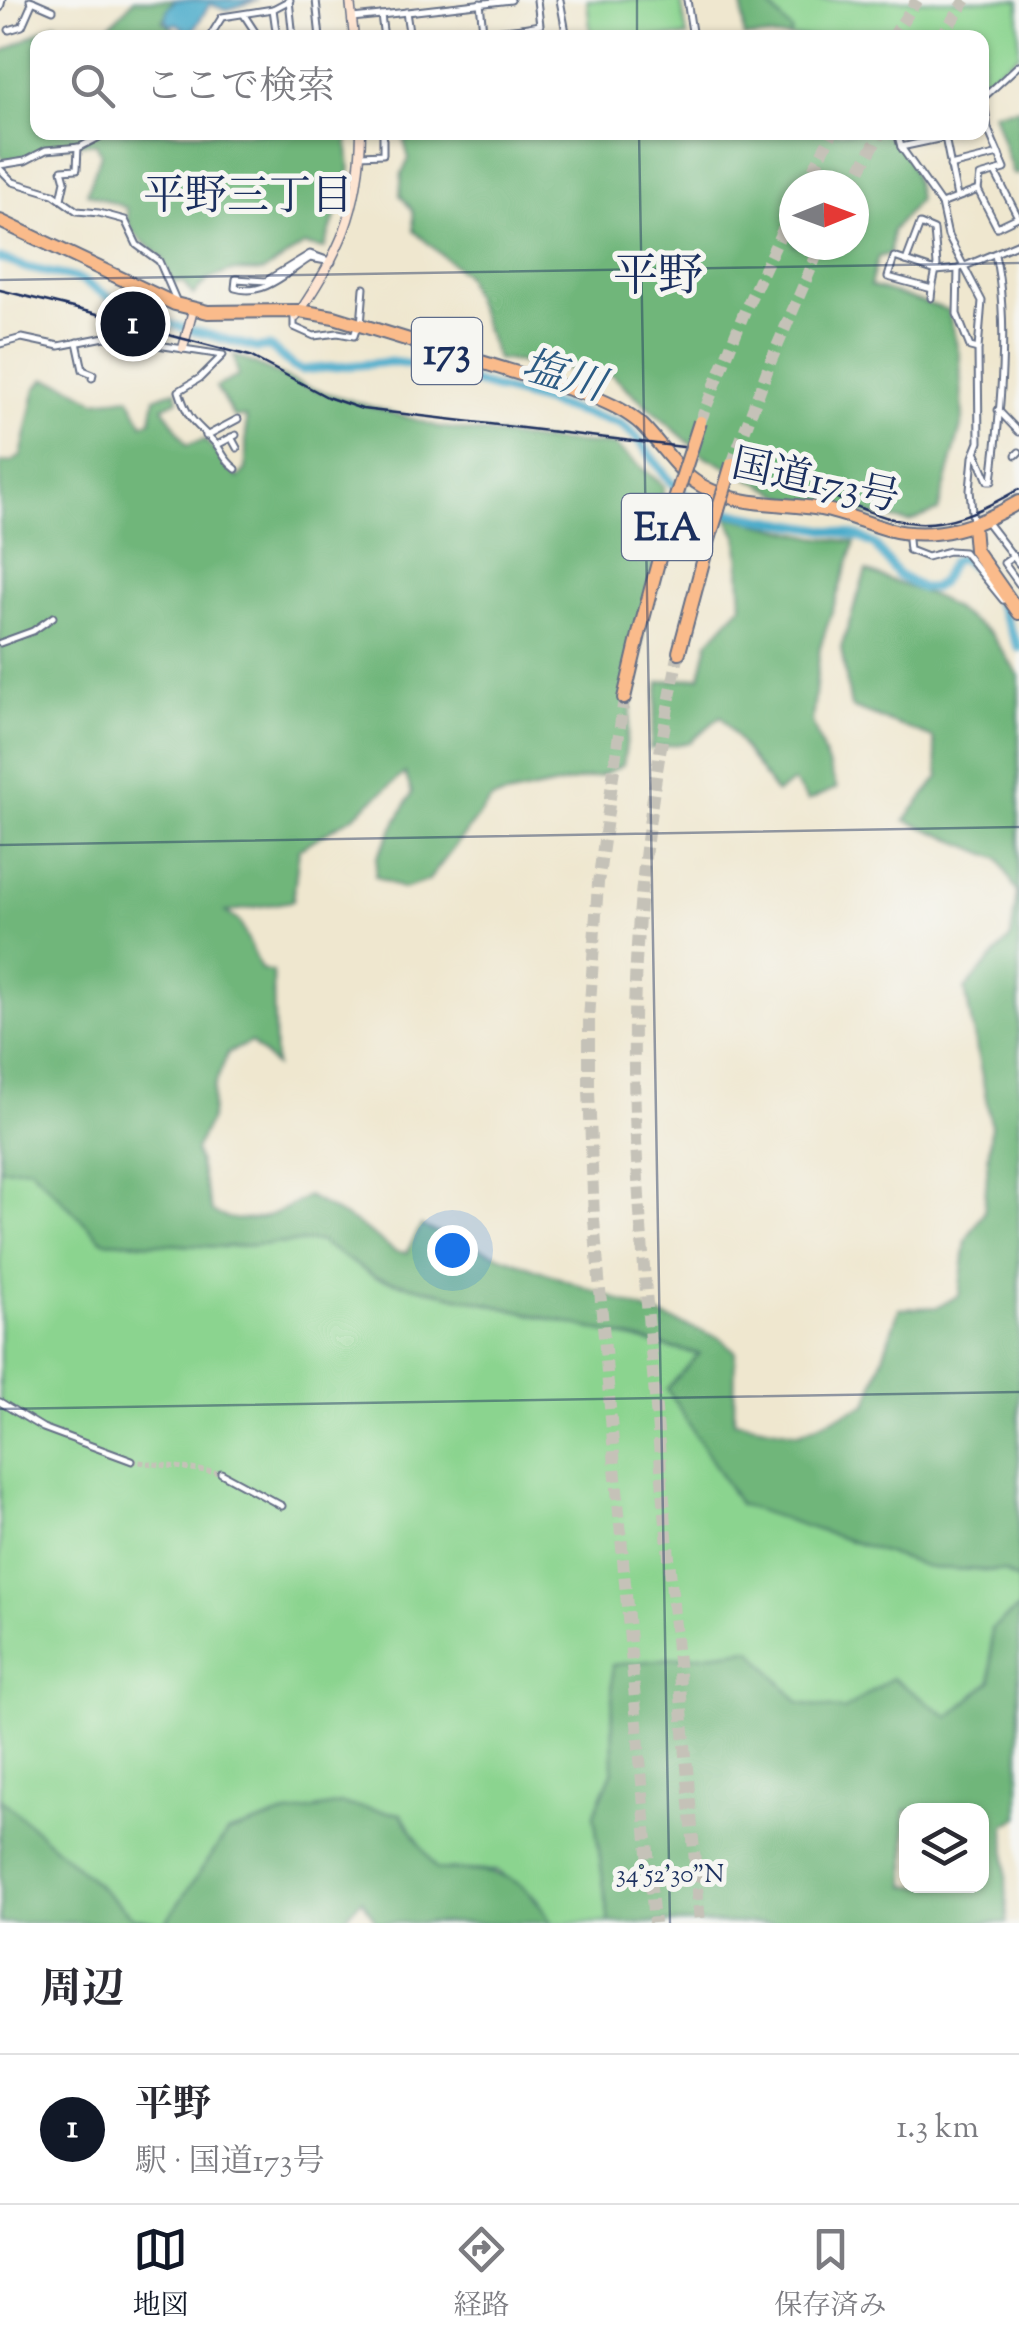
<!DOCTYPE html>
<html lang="ja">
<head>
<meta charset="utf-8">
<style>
  body { margin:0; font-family:"Sorts Mill Goudy","Noto Serif JP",serif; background:#f2f2f3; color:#2b2b33 }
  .controls { position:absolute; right:30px; bottom:30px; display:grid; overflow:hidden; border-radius:20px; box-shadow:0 2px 8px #0004 }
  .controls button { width:90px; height:90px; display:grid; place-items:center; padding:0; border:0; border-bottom:2px solid #e1e1e2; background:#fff; color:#2b2b33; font:50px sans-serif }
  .compass { position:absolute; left:779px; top:170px; width:90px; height:90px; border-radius:50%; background:#fff; box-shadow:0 2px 8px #0004; rotate:89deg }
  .you { position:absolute; left:452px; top:1250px; width:35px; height:35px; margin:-25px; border:8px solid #fff; border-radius:50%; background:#1a73e8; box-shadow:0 0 0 15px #1a73e833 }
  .badge { display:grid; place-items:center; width:65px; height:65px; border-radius:50%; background:#111827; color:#fff; font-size:32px; font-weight:700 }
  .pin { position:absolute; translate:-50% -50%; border:5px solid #fff; box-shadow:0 2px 10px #0006 }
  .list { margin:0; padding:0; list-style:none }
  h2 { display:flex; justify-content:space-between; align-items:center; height:130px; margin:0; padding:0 40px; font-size:42px }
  h2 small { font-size:32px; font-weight:400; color:#7c7c81 }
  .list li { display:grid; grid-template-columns:65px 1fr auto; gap:30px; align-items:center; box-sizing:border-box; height:150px; padding:0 40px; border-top:2px solid #e1e1e2 }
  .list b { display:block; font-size:38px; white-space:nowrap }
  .list p { margin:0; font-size:32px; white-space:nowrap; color:#7c7c81 }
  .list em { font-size:32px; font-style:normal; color:#7c7c81 }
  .icon { flex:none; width:55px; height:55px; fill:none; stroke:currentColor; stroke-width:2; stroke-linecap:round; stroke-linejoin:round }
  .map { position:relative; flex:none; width:1019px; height:1923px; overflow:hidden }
  .search { position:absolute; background:#fff; box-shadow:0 2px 8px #0004; left:30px; right:30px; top:30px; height:110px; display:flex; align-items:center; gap:25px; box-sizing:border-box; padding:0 35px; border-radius:20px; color:#7c7c81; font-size:38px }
  .sheet { height:280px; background:#fff }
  nav { display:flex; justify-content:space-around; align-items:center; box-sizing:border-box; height:140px; border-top:2px solid #e1e1e2; background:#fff; font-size:28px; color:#7c7c81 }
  nav a { display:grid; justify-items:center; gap:5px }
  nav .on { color:#111827 }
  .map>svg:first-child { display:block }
</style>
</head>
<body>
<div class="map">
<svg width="1019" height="1923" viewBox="0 0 1019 1923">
  <rect width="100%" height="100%" fill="#f6f6f2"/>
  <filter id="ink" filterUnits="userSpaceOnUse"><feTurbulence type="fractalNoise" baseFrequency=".01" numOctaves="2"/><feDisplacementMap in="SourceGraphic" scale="20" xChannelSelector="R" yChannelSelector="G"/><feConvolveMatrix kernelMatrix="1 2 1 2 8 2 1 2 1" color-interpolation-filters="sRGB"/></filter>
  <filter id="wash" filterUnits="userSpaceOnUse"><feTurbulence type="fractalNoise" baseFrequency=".0048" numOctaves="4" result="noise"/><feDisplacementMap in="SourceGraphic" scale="40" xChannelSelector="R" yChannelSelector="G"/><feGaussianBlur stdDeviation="2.25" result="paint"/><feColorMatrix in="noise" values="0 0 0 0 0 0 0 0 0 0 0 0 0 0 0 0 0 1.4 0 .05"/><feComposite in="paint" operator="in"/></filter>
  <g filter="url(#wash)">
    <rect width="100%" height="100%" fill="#efe7cf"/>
    <g fill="#8bd48f" stroke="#538276" stroke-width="2.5">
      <polygon points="587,0 681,0 687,37 591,37"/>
      <polygon points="758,0 1019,0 1019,54 982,81 982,38 789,37"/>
      <polygon points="29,1166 103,1241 223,1247 319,1241 375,1277 700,1355 667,1389 931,1568 1004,1571 1019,1581 1019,1608 991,1629 991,1681 949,1717 892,1678 844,1710 799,1703 750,1649 612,1665 613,1770 594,1814 609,1923 551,1923 538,1899 498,1871 436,1869 341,1804 283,1815 227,1833 165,1923 133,1917 0,1801 0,1169"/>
    </g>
    <g fill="#70b67a" stroke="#46726c" stroke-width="2.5" fill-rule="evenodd">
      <polygon points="134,0 176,0 162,21 183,36 98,38"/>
      <polygon points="742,0 764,0 792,31 790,37 744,37"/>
      <path d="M56,23L65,37L38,38V132L347,133L350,174L324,249L304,245L263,272L230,271L208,280L193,295L183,282H172C169,276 167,265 163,259C147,240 126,239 127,208L87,193L101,154L96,143L49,146L24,158L3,160L0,154V53Z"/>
      <polygon points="1019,108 1019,175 1013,174 993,112"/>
      <path d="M880,132C908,147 915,170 918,200L892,231L890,254L878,257L870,286L948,310L960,358L963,419L938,511L909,522L792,500L703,455L612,375L497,359L465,275L414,231L413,211L400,195L402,173L409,159L404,141L427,133ZM794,185H854V245H794Z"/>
      <path d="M234,355L307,387L439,427L536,440L614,445L664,486L623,765L599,776L492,799L428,881L403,889L375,876L377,857L412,793L405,773L355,815L299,849L293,901L226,912L240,922L261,969L273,972L275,1066L251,1042L228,1053L214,1087L211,1117L195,1150L212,1212C247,1229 276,1216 307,1196L354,1222L395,1251L406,1253L421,1226L720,1338L735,1351L734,1421L799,1433L867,1404L899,1309L938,1307L959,1295L966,1240L984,1212L991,1124L965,989L1011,937L1017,892L999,859L905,820L939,777L933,738L851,707L841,648L866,571L938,598L991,634L1019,676V1581L1004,1571L931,1568L739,1504L667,1389L699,1354L375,1277L319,1241L223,1247L103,1241L29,1167L0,1169V463L11,462L21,456L36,388L45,379L65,384L96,401L129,397L143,424L151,420L155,398L176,390L178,400L163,407L187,445L205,440L238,478L246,469V417H234L216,387L238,376Z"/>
      <polygon points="726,516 815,537 855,542 820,647 812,722 837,788 808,801 794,782 776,793 721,716 690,742 650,749 659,682 700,677 708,642 742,605 738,538"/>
      <path d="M1019,1608V1817L1005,1825L1007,1923H609L594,1814L613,1770L612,1665L751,1649L799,1703L844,1710L892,1678L949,1717L991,1681V1629ZM906,1810H982V1886H906Z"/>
      <polygon points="0,1798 133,1917 156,1923 0,1923"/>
      <path d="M341,1804L401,1814L436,1869C493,1872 520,1867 551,1923H377L362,1899L340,1923H285L277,1920L275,1923H165L227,1833L283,1815Z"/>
    </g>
    <polygon fill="#4caccb" stroke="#346e94" stroke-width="2.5" points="175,0 258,0 226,10 210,4 189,37 182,33 183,28 176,23 171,26 166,20 167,10"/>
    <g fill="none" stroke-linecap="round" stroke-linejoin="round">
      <path stroke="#4caccb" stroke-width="9" d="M0,258L27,268L79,279L141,316L256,348L270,347L294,367L302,370L391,362L413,365L620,424C648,442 660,478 688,497C719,518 817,525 860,537L875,545L898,575L921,588H933L940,583L952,562L958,558C985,565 1007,624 1019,648"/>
    </g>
  </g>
  <g filter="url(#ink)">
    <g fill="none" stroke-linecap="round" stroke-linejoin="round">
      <polyline stroke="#c5c2b8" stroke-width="5" stroke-dasharray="5 2.5" stroke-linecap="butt" points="132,1461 221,1473"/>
      <g stroke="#c5c2b8" stroke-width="12" stroke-dasharray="12 6" stroke-linecap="butt">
        <polyline points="892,38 917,0"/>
        <polyline points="940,38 966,0"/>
        <polyline points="805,185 833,132"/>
        <polyline points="852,185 881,132"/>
        <polyline points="700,422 746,308 794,206"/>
        <polyline points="732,464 770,363 821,245"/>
        <path d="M679,652C654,772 636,895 634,1019C632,1165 648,1310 660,1456C674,1612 687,1767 700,1923"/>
        <polyline points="624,698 598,883 589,1020 589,1090 594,1220 654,1923"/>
      </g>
      <defs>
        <g id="street">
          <polyline points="30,0 53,10"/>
          <polyline points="289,0 293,38"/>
          <polyline points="316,0 320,38"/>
          <polyline points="560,0 567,38"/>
          <polyline points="687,0 693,38"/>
          <polyline points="480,3 483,31"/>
          <polyline points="0,8 2,0"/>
          <polyline points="406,12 410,38"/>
          <polyline points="244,15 259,38"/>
          <polyline points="381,15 511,0"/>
          <polyline points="352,18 381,15 384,38"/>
          <polyline points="9,30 22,26 33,1"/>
          <polyline points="456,35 522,28"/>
          <polyline points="209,38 222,17 273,9"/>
          <polyline points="277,38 273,9 290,0"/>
          <polyline points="434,38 456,36"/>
          <polyline points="522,38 522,28 540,25 537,0"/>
          <polyline points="982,99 1019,65"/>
          <polyline points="982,104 985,107 988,129"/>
          <polyline points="897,132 901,147 941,204"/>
          <polyline points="944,132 957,197"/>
          <polyline points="901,147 971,132"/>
          <polyline points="360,155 383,154 383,132"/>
          <polyline points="0,165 25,161 46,150 80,147 109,132"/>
          <polyline points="950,166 999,154"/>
          <polyline points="0,169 13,182 53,194 77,211 99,213 125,220 137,245 159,261 176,300"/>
          <polyline points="978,190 997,227 1018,217 995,172"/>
          <polyline points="61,199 65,181 62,170 77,169 78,147"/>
          <path d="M310,254L332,262L310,258C287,272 264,297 235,288L236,279L266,281Z"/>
          <polyline points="906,261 920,224 934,230 937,265 932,289"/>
          <polyline points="958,269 957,314 970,347 978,349"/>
          <polyline points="931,298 932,289 888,277 894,257 936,271 958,269 1019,243"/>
          <polyline points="294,317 294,327 314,336 338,333 354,336 356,330"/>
          <polyline points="361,325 364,288"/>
          <polyline points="77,342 83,370 93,374 92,378"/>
          <path d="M0,344L22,338L59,346L105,337L223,355L200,378L179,391C190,425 195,421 216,444C224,454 223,459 236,469"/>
          <polyline points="998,410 1019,432"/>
          <polyline points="206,436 238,419"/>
          <polyline points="231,437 237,448"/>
          <polyline points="217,445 236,435"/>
          <path d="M976,453L988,481H992C1000,415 1010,319 995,255"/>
          <polyline points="1016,455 1019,452"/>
          <polyline points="973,523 970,490 973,457 979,442 978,349 982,301 948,236 941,204 978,190 980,176 1005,169 988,129 982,130"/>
          <polyline points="989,525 1019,564"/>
          <polyline points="908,540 909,550 927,557 949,551 964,552 1003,600"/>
          <polyline points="1014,556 1004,563 1019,584"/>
          <polyline points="0,643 33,631 53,617"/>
          <polyline points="0,1402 43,1428 132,1461"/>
          <polyline points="221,1473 282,1506"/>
        </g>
        <g id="secondary">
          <polyline points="350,0 354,38"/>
          <path d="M296,317C339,254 360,211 361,132"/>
          <polyline points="183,348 193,310"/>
        </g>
        <g id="highway">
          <path d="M0,221L175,304L208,312L300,311L334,317L589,395C608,403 627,411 642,425C664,447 678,475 708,489C741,506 785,503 821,509C844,513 865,523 887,529C935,542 978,526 1019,502"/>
          <polyline points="973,526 975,550 1019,613"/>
          <polyline points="679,652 708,543"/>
          <polyline points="624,698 639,634"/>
        </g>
      </defs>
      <use href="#street" stroke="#656f86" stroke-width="9"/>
      <use href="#secondary" stroke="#656f86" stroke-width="11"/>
      <use href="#highway" stroke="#656f86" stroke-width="16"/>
      <use href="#street" stroke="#fff" stroke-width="5"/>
      <use href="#secondary" stroke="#fde4d1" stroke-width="8"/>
      <use href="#highway" stroke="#fabb8b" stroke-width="12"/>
      <g stroke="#1b2f5e" stroke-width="2.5">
        <polyline points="0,290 134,323"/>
        <polyline points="157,332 250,356 327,397 362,409 683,447"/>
        <path d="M815,488C904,529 931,540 1019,489"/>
      </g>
      <defs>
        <g id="highway-bridge">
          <polyline points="708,543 732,464"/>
          <polyline points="639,634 673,506 700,422"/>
        </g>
      </defs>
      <use href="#highway-bridge" stroke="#656f86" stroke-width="16" stroke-linecap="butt"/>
      <use href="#highway-bridge" stroke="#fabb8b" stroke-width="12"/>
    </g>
  </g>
  <path fill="none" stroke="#1b2f5e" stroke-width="2.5" stroke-opacity="0.45" d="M637,0V38M639,132L670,1923M0,280L1019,263M0,845L1019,827M0,1409L1019,1392"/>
  <g text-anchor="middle" stroke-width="10" stroke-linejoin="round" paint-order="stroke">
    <g fill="#f6f6f2" stroke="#5d6b8a" stroke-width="2.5">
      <rect x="412" y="318" width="70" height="66" rx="8"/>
      <rect x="622" y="494" width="90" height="66" rx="8"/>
    </g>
    <g font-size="38" font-weight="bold" fill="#1b2f5e">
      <text x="447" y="364">173</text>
      <text x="667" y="540">E1A</text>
    </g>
    <g font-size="40" fill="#1b2f5e" stroke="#f6f6f2">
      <text transform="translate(816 479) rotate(12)" y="14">国道173号</text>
    </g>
    <g font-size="42" fill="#1b2f5e" stroke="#f6f6f2">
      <text x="248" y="209">平野三丁目</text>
    </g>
    <g font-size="42" font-style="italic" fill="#2c5b84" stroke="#f6f6f2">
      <text transform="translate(564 374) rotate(16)" y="15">塩川</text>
    </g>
    <g font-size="45" fill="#1b2f5e" stroke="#f6f6f2">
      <text x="658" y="290">平野</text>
    </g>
  </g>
  <g font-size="25" text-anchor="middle" fill="#1b2f5e" stroke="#f6f6f2" stroke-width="10" stroke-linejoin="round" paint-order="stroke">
    <text x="670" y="1882">34°52'30"N</text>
  </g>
</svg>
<div class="controls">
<button><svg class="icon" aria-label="layers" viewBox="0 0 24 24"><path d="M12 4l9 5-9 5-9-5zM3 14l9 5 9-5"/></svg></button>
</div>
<svg class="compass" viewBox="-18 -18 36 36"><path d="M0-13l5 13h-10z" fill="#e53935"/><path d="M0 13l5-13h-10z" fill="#7c7c81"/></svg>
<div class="you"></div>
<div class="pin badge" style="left:133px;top:324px">1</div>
<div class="search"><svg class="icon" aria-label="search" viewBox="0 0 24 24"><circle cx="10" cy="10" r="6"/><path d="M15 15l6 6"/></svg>ここで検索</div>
</div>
<section class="sheet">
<h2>周辺<small></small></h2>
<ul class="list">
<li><span class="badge">1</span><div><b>平野</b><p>駅 · 国道173号</p></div><em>1.3 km</em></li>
</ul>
</section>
<nav>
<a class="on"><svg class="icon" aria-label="map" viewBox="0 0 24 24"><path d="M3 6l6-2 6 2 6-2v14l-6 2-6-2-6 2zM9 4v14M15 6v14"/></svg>地図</a>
<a><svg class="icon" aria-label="directions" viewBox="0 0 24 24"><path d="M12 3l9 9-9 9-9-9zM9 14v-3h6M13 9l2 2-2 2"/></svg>経路</a>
<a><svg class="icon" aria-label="saved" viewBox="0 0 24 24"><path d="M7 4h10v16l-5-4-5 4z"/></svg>保存済み</a>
</nav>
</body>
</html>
